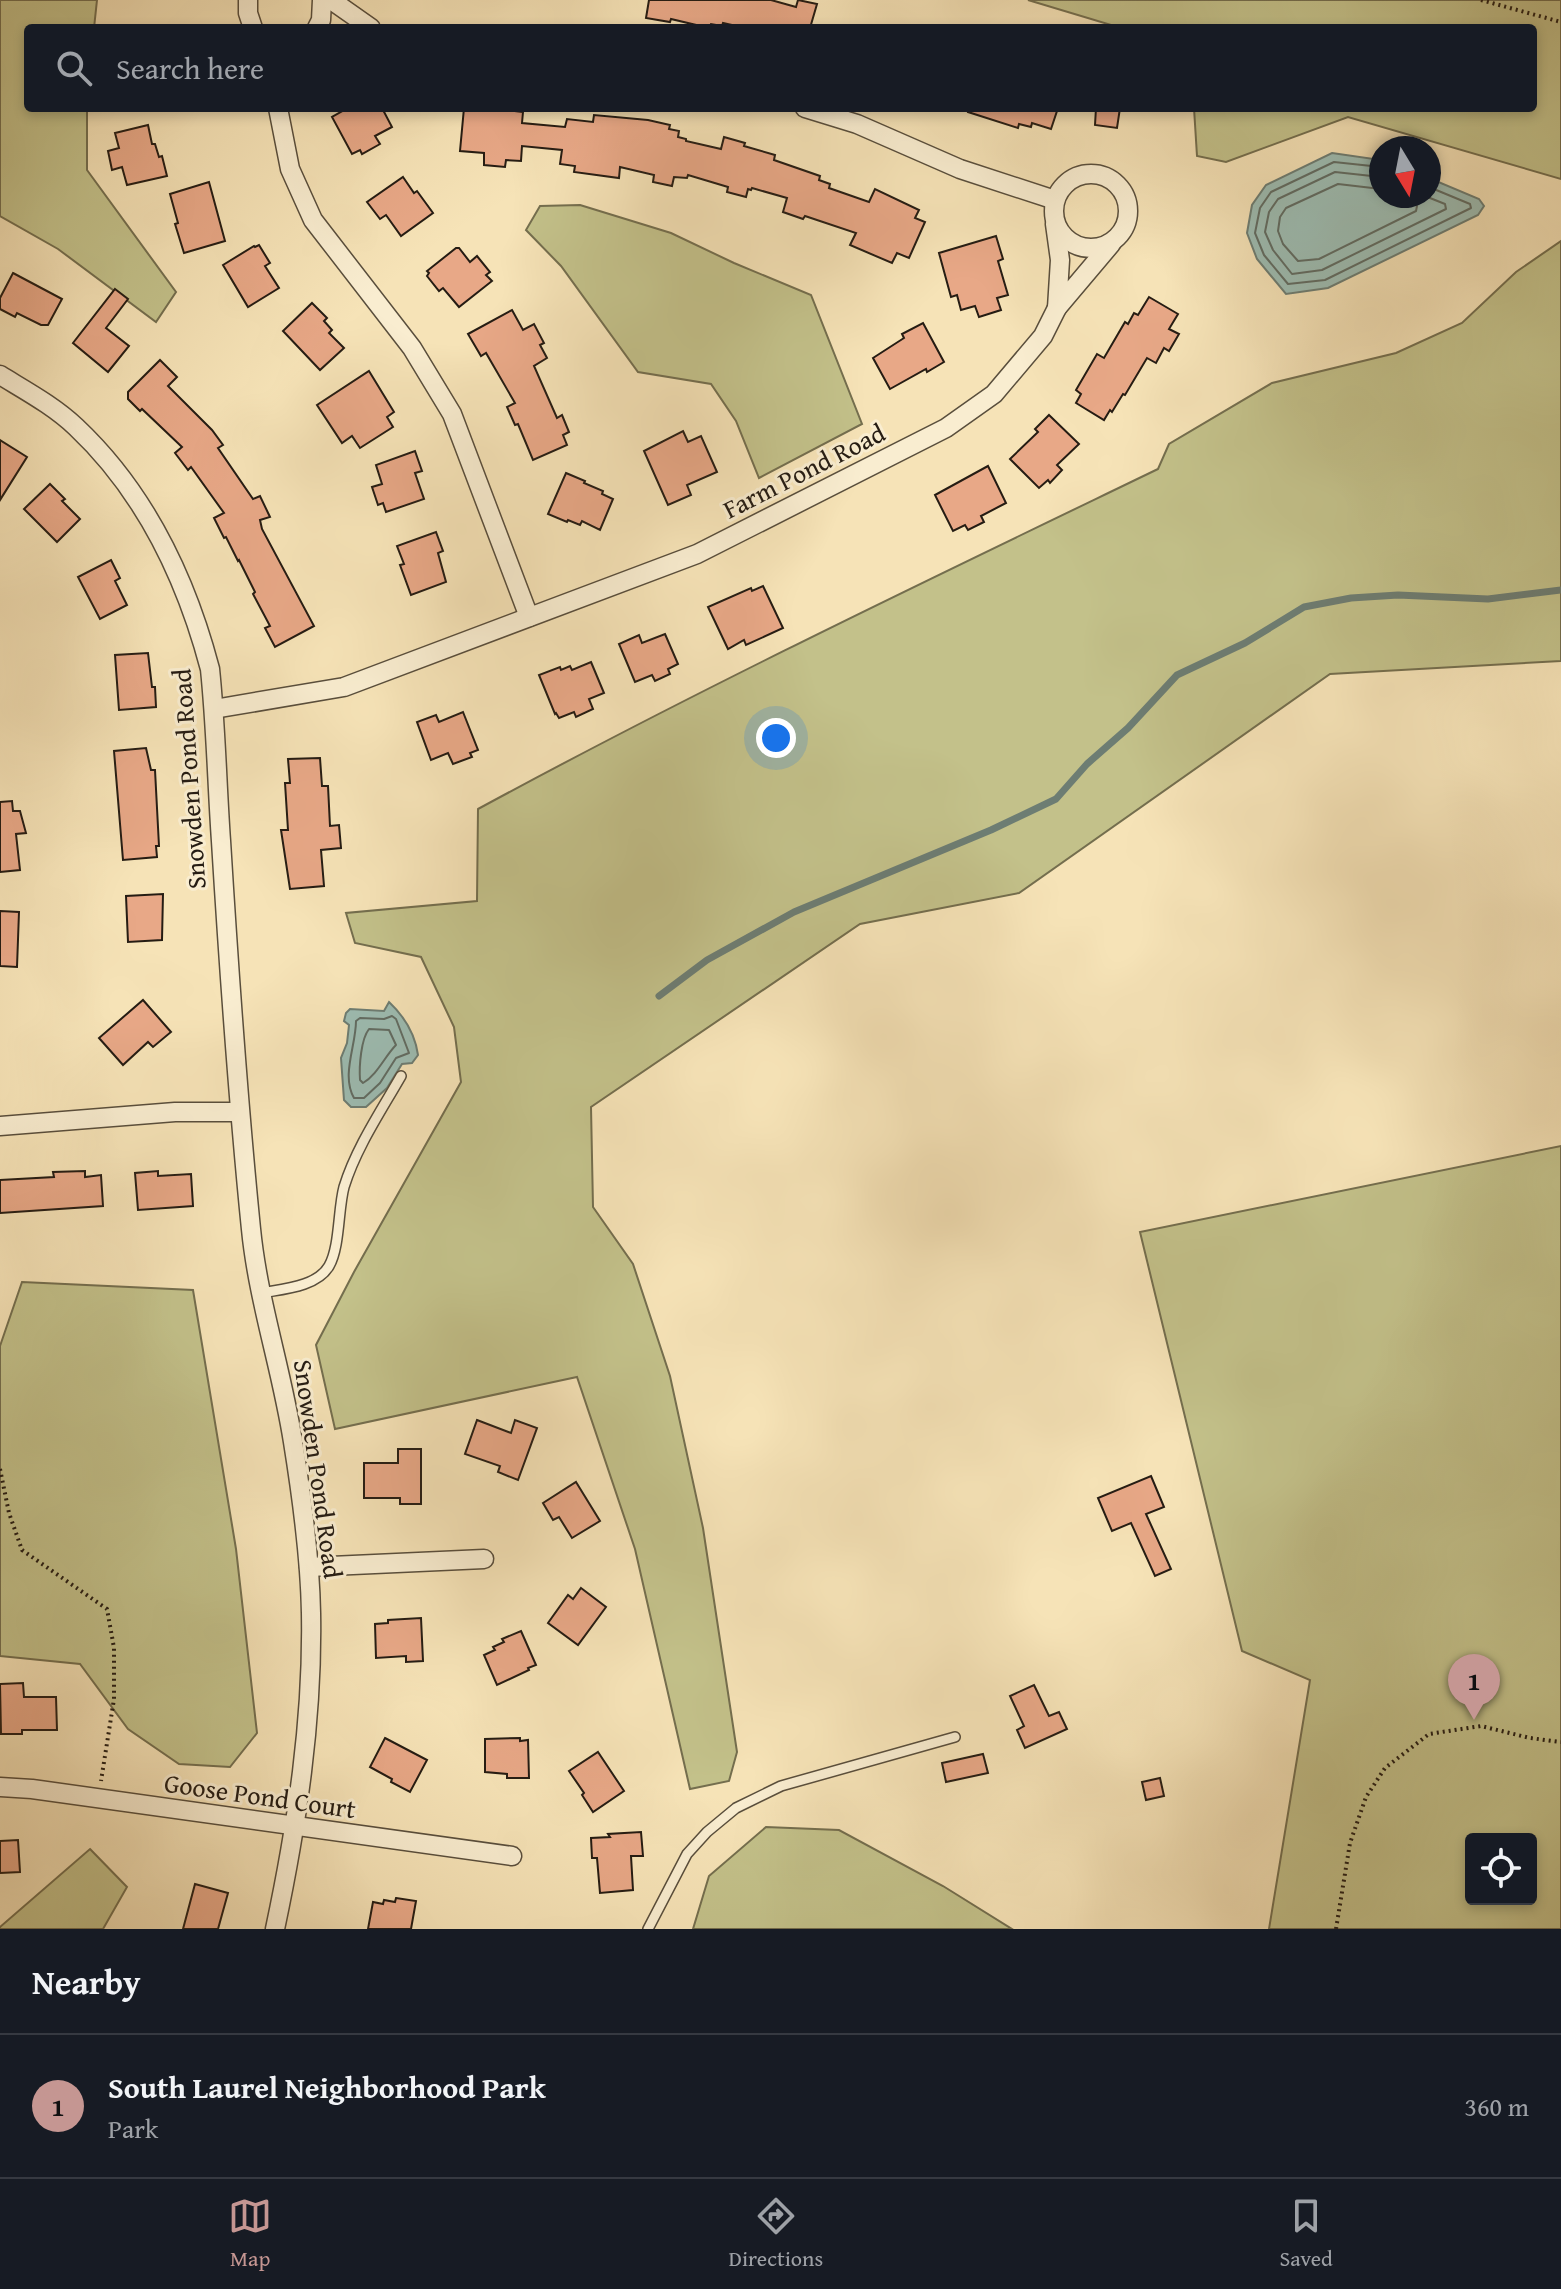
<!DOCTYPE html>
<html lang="en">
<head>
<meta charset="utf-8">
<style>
  body { margin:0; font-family:"Gentium Book Plus",serif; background:#20242c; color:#f1f3f6 }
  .controls { position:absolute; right:24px; bottom:24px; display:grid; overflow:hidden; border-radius:8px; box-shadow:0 4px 12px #0003 }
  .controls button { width:72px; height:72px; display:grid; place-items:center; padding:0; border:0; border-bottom:2px solid #363941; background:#171b24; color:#f1f3f6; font:40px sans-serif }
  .compass { position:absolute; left:1369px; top:136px; width:72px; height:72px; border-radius:50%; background:#171b24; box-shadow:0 4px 12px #0003; rotate:170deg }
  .you { position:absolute; left:776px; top:738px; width:28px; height:28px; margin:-20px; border:6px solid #fff; border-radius:50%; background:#1a73e8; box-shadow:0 0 0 12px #1a73e833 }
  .badge { display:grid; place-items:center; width:52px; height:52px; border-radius:50%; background:#c59692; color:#111; font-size:26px; font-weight:700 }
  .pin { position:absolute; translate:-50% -66px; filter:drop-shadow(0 2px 4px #0008) }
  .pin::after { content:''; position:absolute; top:42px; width:28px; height:24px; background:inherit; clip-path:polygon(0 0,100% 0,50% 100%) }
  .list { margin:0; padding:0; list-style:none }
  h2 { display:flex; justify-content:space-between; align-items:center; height:104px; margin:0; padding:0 32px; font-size:34px }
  h2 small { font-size:26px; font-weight:400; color:#9ea1a6 }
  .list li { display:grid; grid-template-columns:52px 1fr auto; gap:24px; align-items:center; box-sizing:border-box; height:144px; padding:0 32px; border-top:2px solid #363941 }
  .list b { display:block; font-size:30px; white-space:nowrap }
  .list p { margin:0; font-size:26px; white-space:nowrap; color:#9ea1a6 }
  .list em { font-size:26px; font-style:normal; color:#9ea1a6 }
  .icon { flex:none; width:44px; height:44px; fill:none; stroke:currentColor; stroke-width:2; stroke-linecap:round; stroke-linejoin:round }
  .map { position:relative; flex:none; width:1561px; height:1929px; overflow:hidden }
  .search { position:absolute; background:#171b24; box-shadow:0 4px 12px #0003; left:24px; right:24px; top:24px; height:88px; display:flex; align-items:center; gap:20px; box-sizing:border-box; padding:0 28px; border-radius:8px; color:#9ea1a6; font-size:30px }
  .sheet { height:248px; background:#171b24 }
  nav { display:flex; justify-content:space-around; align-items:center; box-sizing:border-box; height:112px; border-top:2px solid #363941; background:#171b24; font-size:22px; color:#9ea1a6 }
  nav a { display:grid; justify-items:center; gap:4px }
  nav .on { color:#c59692 }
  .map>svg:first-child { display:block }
</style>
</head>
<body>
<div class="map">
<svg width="1561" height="1929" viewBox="0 0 1561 1929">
  <rect width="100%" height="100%" fill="#f6e3b7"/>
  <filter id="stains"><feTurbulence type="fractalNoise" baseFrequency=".0025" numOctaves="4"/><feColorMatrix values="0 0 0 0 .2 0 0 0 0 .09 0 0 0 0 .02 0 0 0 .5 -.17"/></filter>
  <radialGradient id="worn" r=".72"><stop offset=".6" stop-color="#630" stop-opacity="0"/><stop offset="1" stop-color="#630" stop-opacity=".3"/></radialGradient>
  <g fill="#c3c18a" stroke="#746e4e" stroke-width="2" fill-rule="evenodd">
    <polygon points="0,0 97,0 94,28 28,28 28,108 87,108 87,170 176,292 156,322 58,249 0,216"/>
    <polygon points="1028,0 1561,0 1561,179 1348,117 1226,162 1197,156 1194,108 1533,108 1533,28 1121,28"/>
    <polygon points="580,205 671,233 734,263 811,295 862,424 759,478 736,421 711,384 638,372 561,266 526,230 540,206"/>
    <path d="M1561,241V661L1330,674L1019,893L860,924L591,1107L593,1207L633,1264L670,1376L703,1528L737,1752L729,1781L690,1789L635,1549L577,1377L335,1429L316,1345L354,1272L461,1082L454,1027L421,957L355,943L346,913L477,901L478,809C701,688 930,579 1158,469L1169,444L1272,383L1396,353L1462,323L1516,272Z"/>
    <path d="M1561,1146V1929H1269L1310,1680L1242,1651L1140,1232ZM1471,1839H1531V1899H1471Z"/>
    <polygon points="22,1282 193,1290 236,1549 257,1733 230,1767 179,1764 128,1729 80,1664 0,1656 0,1346"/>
    <polygon points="766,1827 839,1830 943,1886 1012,1929 693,1929 709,1876"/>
    <polygon points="90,1849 127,1887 103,1929 0,1929 0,1927"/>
  </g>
  <g fill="#9dbdb3" stroke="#6d7d73" stroke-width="2">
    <polygon points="1332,153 1381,160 1381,196 1429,196 1429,178 1479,199 1484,206 1478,215 1328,288 1286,294 1257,259 1247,233 1252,205 1266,185"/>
    <path d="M389,1002C404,1016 415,1034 418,1055L412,1063L402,1064L387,1088L366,1107H351L344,1100L341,1058L347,1043L349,1025L344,1021L346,1013L350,1009L384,1011Z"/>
  </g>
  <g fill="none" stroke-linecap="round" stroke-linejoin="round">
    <g stroke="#616c63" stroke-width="2">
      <polyline points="1381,167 1334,162 1271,192 1260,208 1255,233 1264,255 1288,284 1325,280 1471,208 1470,204 1429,187"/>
      <polyline points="1381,177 1335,172 1278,199 1269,212 1265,232 1273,250 1292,274 1322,270 1446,209 1445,204 1425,196"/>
      <polyline points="1381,189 1338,184 1286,208 1280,217 1278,231 1283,244 1298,261 1319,259 1416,211 1417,206 1405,196"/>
      <path d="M392,1016L396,1019L409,1053L396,1058L380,1083L364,1098H354C341,1075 356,1046 356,1021L360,1018L384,1019Z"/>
      <path d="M369,1029L389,1030L396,1045C385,1056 377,1075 363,1083L360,1080C359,1066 361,1039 369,1029Z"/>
    </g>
    <polyline stroke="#6d7d73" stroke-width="7" points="659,996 707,960 794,912 991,830 1056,799 1087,764 1128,728 1177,675 1245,643 1304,607 1351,598 1398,595 1488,599 1561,590"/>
  </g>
  <g fill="#e8a887" stroke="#251c13" stroke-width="2">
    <polygon points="649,0 771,0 796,7 798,0 817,4 810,28 745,28 723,23 722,26 711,24 709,28 671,19 670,22 646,18"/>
    <polygon points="348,108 382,108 392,127 375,136 380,144 362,154 360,150 352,154 332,117"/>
    <polygon points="464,108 490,108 523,112 522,123 565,127 567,119 593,122 594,115 648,120 670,125 669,129 679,131 678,137 686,139 686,141 721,149 724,137 745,143 744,146 775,155 774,160 820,176 819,180 830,184 829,188 869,202 875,189 919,210 915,218 925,222 909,258 897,253 892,263 850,245 856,233 805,216 803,219 783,212 787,198 752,188 751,190 748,189 746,197 727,192 728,187 688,175 687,178 674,177 672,186 653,182 654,175 620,167 619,178 574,172 575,166 560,164 562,150 522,146 521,161 506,160 505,167 484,165 484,153 460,151"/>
    <polygon points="969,108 1058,108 1051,129 1032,123 1031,127 1019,124 1018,128 968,112"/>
    <polygon points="1096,108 1120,108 1117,128 1095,125"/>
    <polygon points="148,125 152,144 155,144 159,157 162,156 167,176 127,185 122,167 112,170 108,151 119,148 115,133"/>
    <polygon points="403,177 414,193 417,191 433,213 401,236 386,215 380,219 367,202"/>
    <polygon points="209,182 225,241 184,253 175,224 178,223 170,194"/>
    <polygon points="996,236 1003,259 998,261 1008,295 997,298 1001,310 979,317 975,306 961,310 957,295 951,297 939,253"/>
    <polygon points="259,245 270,263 265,266 279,288 248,307 223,265 254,246 255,247"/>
    <polygon points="456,248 459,248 470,262 477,256 490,272 486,275 492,281 459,307 443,288 439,291 427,276 429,273 427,271"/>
    <polygon points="13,273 62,299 48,325 41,325 17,313 15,317 0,309 0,298"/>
    <polygon points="115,289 128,299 106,328 129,346 108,372 73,343"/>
    <polygon points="1149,297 1178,314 1169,329 1179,334 1169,351 1164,348 1156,363 1147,358 1125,395 1123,394 1112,412 1110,410 1104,420 1076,403 1081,394 1076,390 1097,354 1104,358 1125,322 1128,324 1134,313 1138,315"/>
    <polygon points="312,303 327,318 324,321 332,330 329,333 344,348 320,370 283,331"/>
    <polygon points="512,310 523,330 534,324 544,343 540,345 547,358 534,366 557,418 562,415 569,432 563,435 567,445 533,460 518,424 515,425 507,407 515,403 486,353 481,356 468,334"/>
    <polygon points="923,323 944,362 927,372 926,369 890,389 873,358 904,338 902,334"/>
    <polygon points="160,360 177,377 168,386 212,430 223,445 218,448 253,499 260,496 270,517 260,520 262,529 314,626 275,647 265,628 270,626 253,594 255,592 239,560 238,561 226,537 224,538 214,518 224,513 191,467 188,470 175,453 182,447 142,409 140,411 128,399 128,392"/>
    <polygon points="369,371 394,412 387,417 393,427 360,448 352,436 342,443 317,405"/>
    <polygon points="1049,415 1079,444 1057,465 1062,470 1050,483 1048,480 1039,488 1010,459 1038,432 1035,429"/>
    <polygon points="683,431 688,442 701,436 717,472 687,485 691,495 668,505 644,451"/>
    <polygon points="0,440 27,457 0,500"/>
    <polygon points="415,451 422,471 415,473 424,499 386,512 383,503 378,505 372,487 382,484 376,465"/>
    <polygon points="988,466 1006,503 981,516 984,522 968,530 965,525 953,531 935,495"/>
    <polygon points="566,473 585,481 584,483 603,491 602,494 613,499 600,530 582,521 580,525 568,520 567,522 548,514"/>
    <polygon points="50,484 65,499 62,501 80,519 57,542 24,509"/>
    <polygon points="436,532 443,551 438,553 446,582 411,595 400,565 404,564 397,546"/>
    <polygon points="111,560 120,578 115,581 127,605 100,619 78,577"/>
    <polygon points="763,586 783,628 746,645 744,640 728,649 708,607 751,588 752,591"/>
    <polygon points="665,634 678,664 668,669 670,674 655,681 652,675 635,682 619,644 639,635 642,643"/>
    <polygon points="148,653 152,687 155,687 156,707 119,710 115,655"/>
    <polygon points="591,662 604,693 589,699 593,709 576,717 574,712 559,718 556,713 555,714 539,675 560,667 561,670 570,666 572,670"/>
    <polygon points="463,712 478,750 470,753 472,757 453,764 448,753 431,760 417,722 436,715 439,722"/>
    <polygon points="146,748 151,770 155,770 159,846 156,846 157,857 123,860 114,751"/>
    <polygon points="320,758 322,786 328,786 330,826 339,825 341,848 321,850 324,886 290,889 281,830 288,830 285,783 290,783 288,759"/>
    <polygon points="12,801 13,811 20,811 26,833 16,834 20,870 0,872 0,802"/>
    <polygon points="163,894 162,940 128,942 126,896"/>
    <polygon points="0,911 19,912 17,967 0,966"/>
    <polygon points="143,1000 171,1032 153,1047 148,1042 123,1065 99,1038"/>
    <polygon points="85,1171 85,1177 101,1175 103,1206 0,1213 0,1180 54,1177 53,1172"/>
    <polygon points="158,1171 158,1176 191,1174 193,1206 138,1210 135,1173"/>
    <polygon points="477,1420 511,1433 515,1420 537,1428 518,1480 498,1472 500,1466 465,1454"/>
    <polygon points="398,1449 421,1449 421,1504 400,1504 400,1498 364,1498 364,1463 398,1463"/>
    <polygon points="1151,1476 1164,1507 1146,1514 1171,1569 1155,1576 1131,1523 1112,1531 1098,1498"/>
    <polygon points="576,1482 600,1521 572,1538 559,1517 553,1520 543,1503"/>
    <polygon points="581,1588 606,1607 578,1645 548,1623 568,1595 573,1599"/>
    <polygon points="421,1618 423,1661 406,1662 406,1656 376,1658 375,1624 388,1623 388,1620"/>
    <polygon points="521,1631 536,1665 528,1668 529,1670 497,1685 484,1655 495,1650 493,1647 504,1642 502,1639"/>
    <polygon points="23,1683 24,1697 56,1697 57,1730 22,1730 22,1734 1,1734 0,1684"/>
    <polygon points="1034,1685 1049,1716 1059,1712 1067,1729 1025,1748 1017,1730 1024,1726 1010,1696"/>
    <polygon points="385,1738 427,1760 410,1792 391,1782 392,1779 370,1767"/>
    <polygon points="520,1738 520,1741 528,1740 529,1778 507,1778 507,1774 485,1772 485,1739"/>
    <polygon points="598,1752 624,1791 593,1812 582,1795 584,1793 569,1771"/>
    <polygon points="983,1754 988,1773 946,1782 942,1763"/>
    <polygon points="1160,1778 1164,1796 1146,1800 1142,1782"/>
    <polygon points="641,1832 643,1856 631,1856 633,1890 600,1893 597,1858 592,1858 591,1838 610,1837 608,1834"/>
    <polygon points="18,1840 20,1872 0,1873 0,1841"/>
    <polygon points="195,1884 228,1893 218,1929 183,1929"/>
    <polygon points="396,1898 416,1901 411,1929 368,1929 373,1902 383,1904 384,1900 395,1902"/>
  </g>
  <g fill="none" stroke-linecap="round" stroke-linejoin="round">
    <defs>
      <g id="lane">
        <path d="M261,1293C282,1289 317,1287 329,1266C340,1247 338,1209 344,1187C356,1148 381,1111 401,1076"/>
        <polyline points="648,1929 687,1854 707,1832 736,1808 781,1786 955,1737"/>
      </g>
      <g id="street">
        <polyline points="248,0 248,13 253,28"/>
        <polyline points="331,0 371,28"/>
        <polyline points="317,28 321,20 322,0"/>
        <polyline points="278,108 290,169 313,220 412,348 452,414 529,617"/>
        <polyline points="805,108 857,124 960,169 1055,200"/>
        <circle cx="1091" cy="211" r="37"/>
        <polyline points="1055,224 1060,260 1057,308 1111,244"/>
        <path d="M0,375C26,391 54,406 76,427C146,493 186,578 210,669C216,727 217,784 221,841C229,971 238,1100 251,1229C258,1301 282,1370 293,1442C302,1498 310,1555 311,1613C313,1719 297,1825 275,1929"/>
        <polyline points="214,709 344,687 697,554 946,428 994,394 1043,336 1057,308"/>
        <polyline points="0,1126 175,1112 239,1112"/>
        <polyline points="309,1567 484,1559"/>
        <polyline points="0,1787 32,1789 512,1856"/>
      </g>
    </defs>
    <use href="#lane" stroke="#594e3c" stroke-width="12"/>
    <use href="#street" stroke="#594e3c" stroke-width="21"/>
    <g stroke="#251c13" stroke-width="4" stroke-dasharray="2 4" stroke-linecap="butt">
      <polyline points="1481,0 1561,22"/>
      <polyline points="0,1469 9,1513 22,1550 107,1609 114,1648 114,1699 101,1781"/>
      <polyline points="1336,1929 1350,1843 1366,1797 1385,1768 1429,1734 1481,1726 1530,1738 1561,1742"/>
    </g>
    <use href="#lane" stroke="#f9edd0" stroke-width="9"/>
    <use href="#street" stroke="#f9edd0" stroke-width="18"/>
  </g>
  <g text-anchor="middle" stroke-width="6" stroke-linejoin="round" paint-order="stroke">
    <g font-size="26" fill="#251c13" stroke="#f9edd0">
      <text transform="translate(804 471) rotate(-27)" y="9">Farm Pond Road</text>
      <text transform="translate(189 779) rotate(-94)" y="9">Snowden Pond Road</text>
      <text transform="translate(318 1469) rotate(82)" y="9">Snowden Pond Road</text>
      <text transform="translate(260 1796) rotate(8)" y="9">Goose Pond Court</text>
    </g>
  </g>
  <rect width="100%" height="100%" filter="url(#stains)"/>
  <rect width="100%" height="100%" fill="url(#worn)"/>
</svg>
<div class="controls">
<button><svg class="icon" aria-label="locate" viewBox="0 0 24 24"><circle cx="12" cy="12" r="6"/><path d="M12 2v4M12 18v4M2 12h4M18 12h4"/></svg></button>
</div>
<svg class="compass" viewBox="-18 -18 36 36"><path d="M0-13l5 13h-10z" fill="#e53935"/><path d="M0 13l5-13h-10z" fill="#9ea1a6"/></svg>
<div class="you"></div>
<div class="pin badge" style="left:1474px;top:1720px">1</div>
<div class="search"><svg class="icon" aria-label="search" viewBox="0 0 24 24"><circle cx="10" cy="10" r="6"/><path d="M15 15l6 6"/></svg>Search here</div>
</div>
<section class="sheet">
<h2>Nearby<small></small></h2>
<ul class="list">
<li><span class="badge">1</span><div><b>South Laurel Neighborhood Park</b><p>Park</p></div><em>360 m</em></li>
</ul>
</section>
<nav>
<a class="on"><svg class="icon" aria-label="map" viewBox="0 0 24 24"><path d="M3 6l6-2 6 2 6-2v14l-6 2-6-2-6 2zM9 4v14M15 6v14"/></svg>Map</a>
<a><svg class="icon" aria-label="directions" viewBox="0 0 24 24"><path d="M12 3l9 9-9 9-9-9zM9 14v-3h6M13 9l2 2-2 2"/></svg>Directions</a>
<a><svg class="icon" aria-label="saved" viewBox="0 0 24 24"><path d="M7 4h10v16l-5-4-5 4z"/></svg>Saved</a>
</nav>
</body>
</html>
